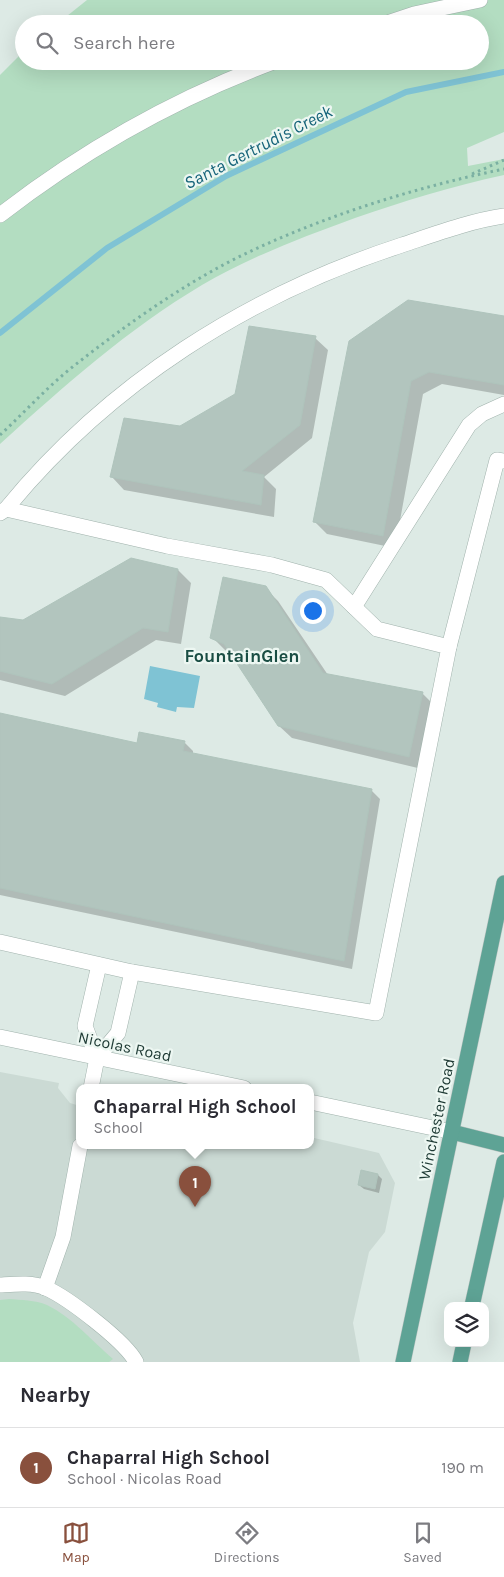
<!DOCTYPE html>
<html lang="en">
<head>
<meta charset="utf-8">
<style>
  body { margin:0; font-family:Karla,sans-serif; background:#f2f2f3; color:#2b2b33 }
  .controls { position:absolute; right:15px; bottom:15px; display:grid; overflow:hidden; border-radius:10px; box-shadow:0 5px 20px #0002 }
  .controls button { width:45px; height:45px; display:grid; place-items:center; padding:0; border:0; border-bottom:1px solid #e1e1e2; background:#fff; color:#2b2b33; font:25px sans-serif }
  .you { position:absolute; left:312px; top:610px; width:18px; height:18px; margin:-12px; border:4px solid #fff; border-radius:50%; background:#1a73e8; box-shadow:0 0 0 8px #1a73e833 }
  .badge { display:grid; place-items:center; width:32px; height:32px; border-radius:50%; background:#89503d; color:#fff; font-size:16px; font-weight:700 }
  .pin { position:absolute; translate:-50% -41px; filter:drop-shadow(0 1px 2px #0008) }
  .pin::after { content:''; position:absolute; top:26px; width:18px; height:15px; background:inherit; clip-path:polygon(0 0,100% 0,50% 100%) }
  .popup { position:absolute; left:76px; top:1084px; width:238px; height:65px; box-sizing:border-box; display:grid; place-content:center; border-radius:10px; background:#fff; filter:drop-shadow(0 1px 4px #0005); font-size:16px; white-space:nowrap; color:#7c7c81 }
  .popup b { font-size:19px; color:#2b2b33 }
  .popup::after { content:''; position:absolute; left:50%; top:100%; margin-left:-10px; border:10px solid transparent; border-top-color:#fff }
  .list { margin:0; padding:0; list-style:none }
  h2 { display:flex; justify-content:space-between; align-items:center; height:65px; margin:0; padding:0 20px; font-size:21px }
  h2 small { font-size:16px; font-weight:400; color:#7c7c81 }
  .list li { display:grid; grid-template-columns:32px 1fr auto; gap:15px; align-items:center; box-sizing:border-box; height:80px; padding:0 20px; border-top:1px solid #e1e1e2 }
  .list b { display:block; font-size:19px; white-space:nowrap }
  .list p { margin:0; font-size:16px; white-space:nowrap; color:#7c7c81 }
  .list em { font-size:16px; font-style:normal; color:#7c7c81 }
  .icon { flex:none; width:28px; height:28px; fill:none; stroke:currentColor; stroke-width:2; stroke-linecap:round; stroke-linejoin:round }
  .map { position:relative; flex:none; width:504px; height:1362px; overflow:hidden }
  .search { position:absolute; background:#fff; box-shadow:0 5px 20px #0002; left:15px; right:15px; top:15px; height:55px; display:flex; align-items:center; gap:12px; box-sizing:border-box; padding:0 18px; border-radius:28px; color:#7c7c81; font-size:19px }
  .sheet { height:145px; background:#fff }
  nav { display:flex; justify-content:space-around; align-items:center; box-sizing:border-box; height:70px; border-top:1px solid #e1e1e2; background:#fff; font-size:14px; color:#7c7c81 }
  nav a { display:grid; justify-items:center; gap:2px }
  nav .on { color:#89503d }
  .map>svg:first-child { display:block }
</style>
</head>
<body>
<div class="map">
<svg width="504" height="1362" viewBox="0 0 504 1362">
  <rect width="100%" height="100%" fill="#ddeae5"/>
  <polygon fill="#cbdad4" points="0,1072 59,1083 58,1088 70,1103 80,1106 80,1146 310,1146 310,1137 379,1153 395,1183 385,1232 369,1252 353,1323 360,1362 0,1362"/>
  <g fill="#b3ddc1">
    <path d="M87,0H504V132L467,148L468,166L504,159V175C453,186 404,201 355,218C303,237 250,257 202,285C128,329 64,386 0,444V75L24,51V61H480V24H57Z"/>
    <path d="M9,1299C21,1300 35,1300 47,1305C72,1317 92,1341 113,1359L109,1362H0V1300Z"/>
  </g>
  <polygon fill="#7fc3d4" points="150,666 200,676 194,708 177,707 176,712 157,707 158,703 144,699"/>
  <g fill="#0003">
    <polygon points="504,318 504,395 442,384 423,394 395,548 327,534 315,522 351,342"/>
    <polygon points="315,338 328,350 312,438 264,477 276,489 274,517 124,490 112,477 180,428 237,394"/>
    <polygon points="131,560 178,570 191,583 181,644 156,640 65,696 0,680 0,618 24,621"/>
    <polygon points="265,588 278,601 328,675 422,693 435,706 422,769 292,738 278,725 231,653 225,650 212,637"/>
    <polygon points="0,715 138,745 185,743 193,751 193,754 371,790 380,799 352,969 0,895"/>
    <polygon points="378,1175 382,1179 379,1193 364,1189 359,1185"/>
  </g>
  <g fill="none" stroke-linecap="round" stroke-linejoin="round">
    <polyline stroke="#7fc3d4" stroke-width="6" points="0,333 107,248 226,176 406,92 504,72"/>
  </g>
  <g fill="#b2c5be" stroke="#afc4bc">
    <polygon points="408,300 504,316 504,385 429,372 411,381 383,536 313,522 349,341"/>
    <polygon points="249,326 316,336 300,425 242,471 264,475 261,505 110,477 124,418 180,426 235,394"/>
    <polygon points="131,558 178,569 168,632 143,628 52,684 0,671 0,617 23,620"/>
    <polygon points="223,577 266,586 323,673 423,692 409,757 278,726 224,644 210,638"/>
    <polygon points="0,713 137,743 139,732 185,741 183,751 372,789 344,961 0,888"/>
    <polygon points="361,1170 378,1174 375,1189 358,1185"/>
  </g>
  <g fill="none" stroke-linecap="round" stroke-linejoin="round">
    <defs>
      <g id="minor">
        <polyline points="384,24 414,14 480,0"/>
        <path d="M0,215C84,150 176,98 276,61"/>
        <path d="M6,509C109,383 248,295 402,245C435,234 470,221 504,216"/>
        <polyline points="0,513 6,509 167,546 272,565 326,580 377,629 449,647 376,1013 132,972 0,942"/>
        <polyline points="354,607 469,425 482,414 504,404"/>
        <polyline points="449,647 497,460 504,461"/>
        <polyline points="0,1037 244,1088"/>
        <polyline points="97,1058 85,1026 99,965"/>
        <polyline points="91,1088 97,1058 118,1033 132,972"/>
        <polyline points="310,1102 452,1132"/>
        <path d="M0,1285C15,1284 32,1282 46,1288C68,1298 125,1341 136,1362"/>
        <polyline points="45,1288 63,1237 80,1146"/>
      </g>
      <g id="major">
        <polyline points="452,1132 504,1145"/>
        <polyline points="472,1306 504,1162"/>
        <polyline points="403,1362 504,883"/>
        <polyline points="460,1362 464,1343"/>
      </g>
    </defs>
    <use href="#minor" stroke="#a0b2ac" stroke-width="16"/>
    <use href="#major" stroke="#bcc4c2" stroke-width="16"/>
    <g stroke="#7bb0a2" stroke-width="3" stroke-dasharray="2.5 4" stroke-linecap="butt">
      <polyline points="472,174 504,160"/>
      <path d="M0,435C25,412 48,386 75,365C127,324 189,280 249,252C330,214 417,187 504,169"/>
    </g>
    <use href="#minor" stroke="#fff" stroke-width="15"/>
    <use href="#major" stroke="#5ea395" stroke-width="15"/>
  </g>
  <g text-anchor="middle" stroke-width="4.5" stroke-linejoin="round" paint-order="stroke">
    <g font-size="16" fill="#1e3a34" stroke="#edf7f2">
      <text transform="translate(125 1046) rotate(12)" y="6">Nicolas Road</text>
      <text transform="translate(436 1119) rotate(-78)" y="6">Winchester Road</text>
    </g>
    <g font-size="18" font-style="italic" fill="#156379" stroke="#edf7f2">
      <text transform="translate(258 147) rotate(-27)" y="6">Santa Gertrudis Creek</text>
    </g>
    <g font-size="18" font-weight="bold" fill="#194d43" stroke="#edf7f2">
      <text x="242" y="662">FountainGlen</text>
    </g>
  </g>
</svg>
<div class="controls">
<button><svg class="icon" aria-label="layers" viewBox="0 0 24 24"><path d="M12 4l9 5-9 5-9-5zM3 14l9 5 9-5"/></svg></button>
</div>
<div class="you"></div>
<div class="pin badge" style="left:195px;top:1207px">1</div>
<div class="popup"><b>Chaparral High School</b>School</div>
<div class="search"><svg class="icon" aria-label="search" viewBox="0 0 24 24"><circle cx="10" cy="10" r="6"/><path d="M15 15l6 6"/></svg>Search here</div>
</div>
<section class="sheet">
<h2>Nearby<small></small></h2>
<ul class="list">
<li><span class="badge">1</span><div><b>Chaparral High School</b><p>School · Nicolas Road</p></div><em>190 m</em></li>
</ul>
</section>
<nav>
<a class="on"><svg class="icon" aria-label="map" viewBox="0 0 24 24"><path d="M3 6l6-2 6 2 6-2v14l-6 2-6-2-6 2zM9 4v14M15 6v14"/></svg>Map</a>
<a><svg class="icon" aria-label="directions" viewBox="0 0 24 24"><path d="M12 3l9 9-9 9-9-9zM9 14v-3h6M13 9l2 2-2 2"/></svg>Directions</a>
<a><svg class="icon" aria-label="saved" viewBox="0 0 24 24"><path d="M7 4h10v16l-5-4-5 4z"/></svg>Saved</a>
</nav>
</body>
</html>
